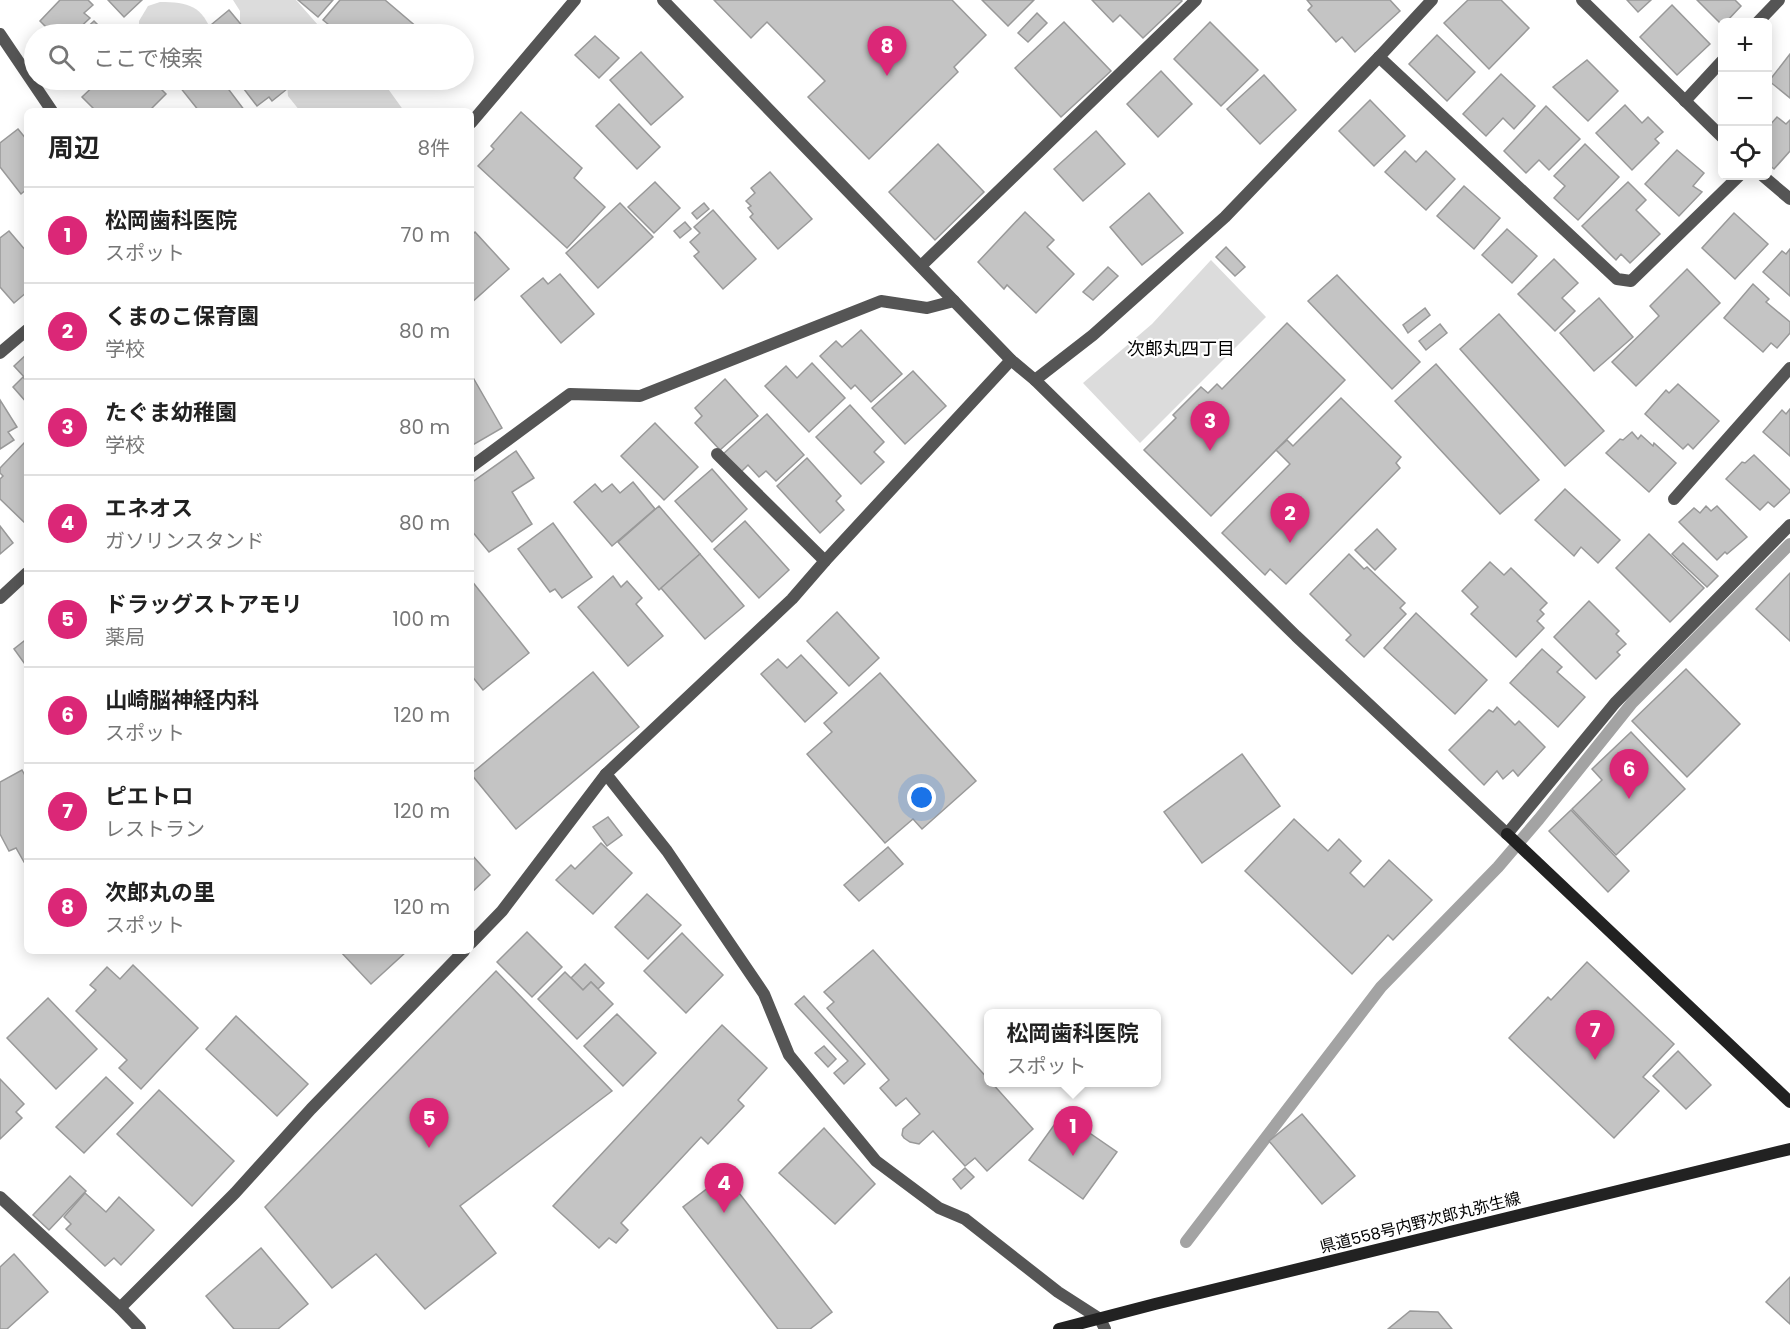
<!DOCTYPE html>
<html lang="ja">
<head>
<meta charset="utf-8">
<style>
  body { margin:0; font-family:Poppins,"Noto Sans JP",sans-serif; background:#f6f6f6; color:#222 }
  .controls { position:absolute; right:18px; top:18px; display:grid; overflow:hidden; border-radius:9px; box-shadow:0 3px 15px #0003 }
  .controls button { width:54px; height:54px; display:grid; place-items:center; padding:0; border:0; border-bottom:2px solid #e0e0e0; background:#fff; color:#222; font:30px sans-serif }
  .you { position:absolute; left:922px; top:798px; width:21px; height:21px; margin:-15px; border:4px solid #fff; border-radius:50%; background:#1a73e8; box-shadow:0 0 0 9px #1a73e833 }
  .badge { display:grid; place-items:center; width:39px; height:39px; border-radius:50%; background:#db2777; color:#fff; font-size:20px; font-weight:700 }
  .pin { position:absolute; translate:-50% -50px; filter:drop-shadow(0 2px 3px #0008) }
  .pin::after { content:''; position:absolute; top:32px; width:21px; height:18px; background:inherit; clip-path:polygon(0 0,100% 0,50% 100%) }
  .popup { position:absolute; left:984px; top:1009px; width:177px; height:78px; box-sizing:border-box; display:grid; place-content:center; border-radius:9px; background:#fff; filter:drop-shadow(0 2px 4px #0005); font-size:20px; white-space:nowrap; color:#767676 }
  .popup b { font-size:22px; color:#222 }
  .popup::after { content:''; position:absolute; left:50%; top:100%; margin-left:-12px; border:12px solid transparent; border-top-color:#fff }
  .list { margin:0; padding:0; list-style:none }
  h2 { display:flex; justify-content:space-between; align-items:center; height:78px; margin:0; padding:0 24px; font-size:26px }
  h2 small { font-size:20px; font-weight:400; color:#767676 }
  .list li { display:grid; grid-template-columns:39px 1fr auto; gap:18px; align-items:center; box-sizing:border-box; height:96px; padding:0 24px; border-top:2px solid #e0e0e0 }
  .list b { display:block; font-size:22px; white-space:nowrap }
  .list p { margin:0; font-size:20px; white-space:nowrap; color:#767676 }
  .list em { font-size:20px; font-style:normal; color:#767676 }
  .icon { flex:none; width:33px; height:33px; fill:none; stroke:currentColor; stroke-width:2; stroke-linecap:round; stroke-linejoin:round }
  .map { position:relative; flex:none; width:1790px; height:1329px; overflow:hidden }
  .search { position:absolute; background:#fff; box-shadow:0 3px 15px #0003; left:24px; top:24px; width:450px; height:66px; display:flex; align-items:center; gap:15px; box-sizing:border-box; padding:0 21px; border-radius:33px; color:#767676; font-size:22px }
  .panel { position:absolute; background:#fff; box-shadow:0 3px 15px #0003; left:24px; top:108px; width:450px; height:846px; border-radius:9px }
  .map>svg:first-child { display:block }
</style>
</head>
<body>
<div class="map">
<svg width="1790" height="1329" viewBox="0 0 1790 1329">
  <rect width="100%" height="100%" fill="#fff"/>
  <g fill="#dcdcdc">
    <polygon points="233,0 296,0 318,25 330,29 334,34 256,34 240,23 240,11"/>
    <path d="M160,2C188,2 203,6 212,34H139V21L148,6Z"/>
    <polygon points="282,80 379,80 386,86 404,111 300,111 288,96 287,85"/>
    <polygon points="1211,260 1266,317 1140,443 1083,383 1152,324"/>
  </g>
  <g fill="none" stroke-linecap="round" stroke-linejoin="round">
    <polyline stroke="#a3a3a3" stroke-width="12" points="1186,1242 1381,987 1498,867 1539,819 1632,703 1790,544"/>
  </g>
  <g fill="#c4c4c4" stroke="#999" stroke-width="1.5">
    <polygon points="60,0 88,0 93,5 84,13 90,18 73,34 53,34 40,21"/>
    <polygon points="108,0 142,0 124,17"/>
    <polygon points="298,0 333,0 318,17"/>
    <polygon points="340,0 385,0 425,34 340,34 323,20"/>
    <polygon points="714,0 952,0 986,35 954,67 958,72 869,159 808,97 825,81 767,22 751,38"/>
    <polygon points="982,0 1034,0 1008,26"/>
    <polygon points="1092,0 1181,0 1182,1 1143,38 1120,15 1113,22"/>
    <polygon points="1307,0 1390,0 1400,11 1355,52 1342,37 1336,42 1308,10 1312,6"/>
    <polygon points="1468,0 1501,0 1529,28 1489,69 1444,23"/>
    <polygon points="1627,0 1651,0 1638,12"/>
    <polygon points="1697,0 1735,0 1741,6 1726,22 1722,22 1722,25"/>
    <polygon points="1672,5 1710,44 1677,75 1640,37"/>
    <polygon points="229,10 249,34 210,34 206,29"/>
    <polygon points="1037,13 1047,23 1028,42 1018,33"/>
    <polygon points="94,21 107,34 80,34"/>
    <polygon points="1064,22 1111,71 1061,117 1015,68"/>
    <polygon points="1210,22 1258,70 1221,106 1174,59"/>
    <polygon points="1437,35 1475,72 1447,101 1409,64"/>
    <polygon points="595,36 619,58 599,78 575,55"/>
    <polygon points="641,52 683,97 651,125 610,80"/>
    <polygon points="1790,54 1790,98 1769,81"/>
    <polygon points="1587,60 1618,91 1588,121 1553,87"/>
    <polygon points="1161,71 1192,104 1158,137 1127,104"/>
    <polygon points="1501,74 1535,106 1514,129 1503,118 1486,136 1463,114"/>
    <polygon points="1264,75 1296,110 1260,144 1227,109"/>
    <polygon points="100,80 152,80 166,94 149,111 96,111 82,97"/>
    <polygon points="187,80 205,80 213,89 223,82 245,111 199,111 179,86"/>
    <polygon points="237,80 288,80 292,85 272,101 269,97 257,106"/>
    <polygon points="1370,100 1405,136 1374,166 1339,131"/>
    <polygon points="619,104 660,147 637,169 596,126"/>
    <polygon points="1625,105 1642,123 1648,117 1663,132 1655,139 1659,143 1632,170 1596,133"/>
    <polygon points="1546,106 1580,139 1549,170 1539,160 1526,173 1504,151"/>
    <polygon points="521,112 582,168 574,178 605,207 567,248 478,166 494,149 491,146"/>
    <polygon points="1777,117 1786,124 1790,120 1790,151 1774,169 1768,164 1768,127"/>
    <polygon points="18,129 27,140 27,189 21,194 0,167 0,143"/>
    <polygon points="1096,131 1125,164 1083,201 1054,169"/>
    <polygon points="938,144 984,192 935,240 889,192"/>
    <polygon points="1585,144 1619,177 1578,220 1554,198 1565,186 1554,176"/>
    <polygon points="1677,150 1704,173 1693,186 1702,192 1679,216 1645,184"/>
    <polygon points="1405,151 1416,162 1426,151 1455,179 1426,210 1385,172"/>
    <polygon points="770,172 812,219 778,249 750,217 753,214 748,208 751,206 746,201 755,193 751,188"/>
    <polygon points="655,182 680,208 654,233 628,207"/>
    <polygon points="1628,182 1646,200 1636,210 1660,234 1630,263 1621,254 1616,260 1582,226"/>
    <polygon points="1464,186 1500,218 1474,249 1437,216"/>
    <polygon points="1149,193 1183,233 1142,265 1110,227"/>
    <polygon points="620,203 653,237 598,288 566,253"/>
    <polygon points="704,203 709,209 697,219 692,213"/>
    <polygon points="713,210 756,259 723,289 694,256 699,252 690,242 700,233 694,227"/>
    <polygon points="1025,212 1054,240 1047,247 1074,274 1036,313 1007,285 1004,289 978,262"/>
    <polygon points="1734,213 1768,244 1735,279 1702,248"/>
    <polygon points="685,222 691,229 680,238 674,231"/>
    <polygon points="1507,229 1537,256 1512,283 1482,255"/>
    <polygon points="9,231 27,252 27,292 14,303 0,287 0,238"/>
    <polygon points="475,232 509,269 471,303 471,236"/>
    <polygon points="1226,247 1245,267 1235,276 1216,257"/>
    <polygon points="1790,249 1790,296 1763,272 1782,251 1786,254"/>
    <polygon points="1554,259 1578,283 1562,298 1575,311 1555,331 1518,294"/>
    <polygon points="1108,267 1118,276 1093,300 1083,292"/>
    <polygon points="1687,269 1720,303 1636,386 1612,362 1659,316 1650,306"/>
    <polygon points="560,274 594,314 561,343 521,296 543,278 548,284"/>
    <polygon points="1337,275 1420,362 1392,389 1308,301"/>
    <polygon points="1753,284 1769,299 1766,302 1790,322 1790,333 1777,348 1771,343 1763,352 1724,318"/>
    <polygon points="1599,298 1633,337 1594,371 1560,333"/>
    <polygon points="1425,308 1430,315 1408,333 1403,325"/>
    <polygon points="1499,314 1604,431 1565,466 1460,349"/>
    <polygon points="1287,323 1345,380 1211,516 1144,450 1176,418 1173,415 1201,387 1208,393 1217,384 1222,389"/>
    <polygon points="1440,324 1447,333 1426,350 1419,341"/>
    <polygon points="861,330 902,374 871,402 855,385 851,389 820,356 836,341 842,347"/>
    <polygon points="27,354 27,380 14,366"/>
    <polygon points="812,363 845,398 809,432 765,386 786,366 797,378"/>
    <polygon points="1436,364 1539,480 1500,514 1395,401"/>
    <polygon points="913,371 946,406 905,444 872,408"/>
    <polygon points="471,374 502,428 471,446"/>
    <polygon points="23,377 27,382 27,403 13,387"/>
    <polygon points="725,379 758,416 720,450 695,423 702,416 695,408"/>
    <polygon points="1678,384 1719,421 1693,449 1688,444 1683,449 1645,414 1666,390 1669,393"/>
    <polygon points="1341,398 1401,457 1396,463 1400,468 1286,584 1270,569 1265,575 1222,533 1290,464 1276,450 1287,440 1293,446"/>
    <polygon points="0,400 17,427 8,432 14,440 0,449"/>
    <polygon points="850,405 884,442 874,452 884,462 861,484 816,437"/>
    <polygon points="1790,409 1790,456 1763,432 1782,410 1786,414"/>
    <polygon points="767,414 804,455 776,481 766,471 759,477 748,465 739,474 722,455"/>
    <polygon points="655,423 698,467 664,500 621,456"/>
    <polygon points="1632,432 1638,439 1641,435 1653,446 1654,443 1676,463 1649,492 1606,453 1620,439 1623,440"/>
    <polygon points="24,443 27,446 27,525 0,499 0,479 3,476 0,473 0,468"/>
    <polygon points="516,451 534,478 512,492 532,524 489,552 471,530 471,483"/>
    <polygon points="1754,455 1790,490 1790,492 1774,507 1768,502 1760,510 1726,479 1742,462 1745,463"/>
    <polygon points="807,458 841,496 836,501 844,510 820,533 777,486"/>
    <polygon points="712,469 747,509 712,542 675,501"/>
    <polygon points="633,482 655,509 612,546 574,502 595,484 602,492 612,484 620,493"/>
    <polygon points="1565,489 1620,540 1598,563 1581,547 1574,556 1535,520"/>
    <polygon points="659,506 700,554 659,590 618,542"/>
    <polygon points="1706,506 1711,511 1717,506 1747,537 1727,554 1725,552 1717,560 1679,522 1694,508 1700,513"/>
    <polygon points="745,521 789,570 759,598 714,549"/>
    <polygon points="553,523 592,577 562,598 555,589 550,592 518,549"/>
    <polygon points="0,526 13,543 0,554"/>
    <polygon points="1377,529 1396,549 1375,570 1355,550"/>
    <polygon points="1649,534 1704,588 1670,622 1616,568"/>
    <polygon points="1683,543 1718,576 1707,587 1672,554"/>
    <polygon points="700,554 744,606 705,639 661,588"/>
    <polygon points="1349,554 1364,569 1367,567 1405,603 1400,608 1406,614 1364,657 1346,640 1351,635 1310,594"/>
    <polygon points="1490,562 1504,575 1511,568 1547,603 1540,610 1544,614 1537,621 1544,628 1516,657 1471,614 1478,607 1462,591"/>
    <polygon points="1790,573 1790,641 1756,609"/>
    <polygon points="613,576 621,587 627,581 642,598 636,604 663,636 628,666 578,607"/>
    <polygon points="471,580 529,653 483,690 471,675"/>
    <polygon points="1589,601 1619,631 1616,634 1626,644 1617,652 1620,655 1596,679 1554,637"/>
    <polygon points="837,612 879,658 849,686 807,641"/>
    <polygon points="1416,613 1487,680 1455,714 1384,648"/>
    <polygon points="24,641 27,645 27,667 14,649"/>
    <polygon points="1542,649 1562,667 1557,672 1585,697 1558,727 1510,683"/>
    <polygon points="801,655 837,693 805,722 761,674 778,659 787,668"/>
    <polygon points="1686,669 1740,724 1687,777 1632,721"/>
    <polygon points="593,672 639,727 516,829 471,774"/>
    <polygon points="880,673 976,781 922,829 913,819 885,843 807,754 832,732 824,723"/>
    <polygon points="1497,707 1515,725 1519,721 1545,747 1518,776 1513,770 1503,779 1497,771 1484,785 1449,750 1489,710 1493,712"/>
    <polygon points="1631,732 1685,789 1616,855 1572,809 1602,780 1592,769"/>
    <polygon points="1242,754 1280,806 1202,863 1164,812"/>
    <polygon points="22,770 27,779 27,860 24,862 16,848 9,851 0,834 0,782"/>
    <polygon points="1571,810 1629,871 1608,892 1549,831"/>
    <polygon points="608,817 622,835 607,846 593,827"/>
    <polygon points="1294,819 1328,851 1339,839 1361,861 1350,873 1364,887 1389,860 1432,900 1393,940 1388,935 1352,974 1245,871"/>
    <polygon points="601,843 632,873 593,914 556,880 571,865 575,869"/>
    <polygon points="888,847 903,864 859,901 844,885"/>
    <polygon points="471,854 490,875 471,893"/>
    <polygon points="647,894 681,925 648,959 615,927"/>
    <polygon points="527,932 562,967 532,997 497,962"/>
    <polygon points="682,933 723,975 686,1013 644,971"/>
    <polygon points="873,950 989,1080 989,1082 991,1082 1033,1129 987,1171 975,1158 965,1166 933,1131 919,1144 910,1142 904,1138 902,1135 903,1129 920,1114 906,1098 896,1106 880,1088 889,1080 827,1008 834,1002 824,992"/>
    <polygon points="340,951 407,951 371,984"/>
    <polygon points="1587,962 1674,1044 1643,1077 1659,1091 1614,1138 1509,1038 1548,997 1551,1000"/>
    <polygon points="585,964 604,983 598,989 591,982 583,990 571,978"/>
    <polygon points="133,965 198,1028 141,1089 119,1068 127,1060 76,1011 96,990 90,985 107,967 120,979"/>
    <polygon points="496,971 612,1091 460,1206 496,1253 425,1309 376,1254 332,1288 265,1207"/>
    <polygon points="565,972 583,990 591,982 613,1004 577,1039 538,999"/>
    <polygon points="804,996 865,1064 844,1084 834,1073 848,1061 795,1004"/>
    <polygon points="48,998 97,1049 56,1089 7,1038"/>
    <polygon points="617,1014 656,1053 623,1086 584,1046"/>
    <polygon points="236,1016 308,1084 277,1116 206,1049"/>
    <polygon points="722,1025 767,1068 738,1100 744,1106 708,1144 701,1137 621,1223 628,1230 616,1243 609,1238 599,1248 553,1206"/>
    <polygon points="824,1046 836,1059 828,1067 815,1053"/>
    <polygon points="1678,1051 1711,1085 1686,1109 1653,1076"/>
    <polygon points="106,1077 133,1103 84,1153 56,1127"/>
    <polygon points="0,1079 24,1104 16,1112 22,1118 0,1139"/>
    <polygon points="159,1090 234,1161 192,1206 117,1134"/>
    <polygon points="1062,1114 1117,1152 1083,1199 1029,1160"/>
    <polygon points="1302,1114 1355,1176 1322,1204 1269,1141"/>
    <polygon points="824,1128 875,1184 835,1224 779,1173"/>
    <polygon points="965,1168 974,1177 961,1189 953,1179"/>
    <polygon points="725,1175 832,1312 810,1329 778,1329 683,1207"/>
    <polygon points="70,1176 86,1191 49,1230 33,1215"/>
    <polygon points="85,1193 106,1212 119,1197 154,1230 121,1265 114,1258 105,1266 66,1229 71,1224 64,1217"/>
    <polygon points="261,1248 308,1304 278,1329 234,1329 206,1296"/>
    <polygon points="14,1254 48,1292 7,1329 0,1329 0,1267"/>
    <polygon points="1790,1277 1790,1324 1766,1302"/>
    <polygon points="1410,1311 1438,1312 1452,1329 1388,1329"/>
  </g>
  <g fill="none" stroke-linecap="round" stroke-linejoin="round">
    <polyline stroke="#555" stroke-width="12" points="1674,499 1790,368"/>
    <g stroke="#555" stroke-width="12">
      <polyline points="663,0 1011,360 1035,380 1296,636 1507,834 1615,703 1790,525"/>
      <polyline points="1432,0 1379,57 1617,279 1631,281 1739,176"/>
      <polyline points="1582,0 1722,137"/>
      <polyline points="1758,22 1779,0"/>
      <polyline points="0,34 52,111"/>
      <polyline points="1685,101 1722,61"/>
      <polyline points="471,123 575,0"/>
      <polyline points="1763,176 1790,199"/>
      <polyline points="921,266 1196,0"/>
      <polyline points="0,353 27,330"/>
      <polyline points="1035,380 1093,335 1225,217 1379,57"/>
      <polyline points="717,454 825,561"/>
      <polyline points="471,467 570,394 640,396 881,301 927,308 954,301"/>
      <polyline points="0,598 27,573"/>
      <polyline points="606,774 667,851 764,994 789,1055 876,1161 939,1208 965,1219 1058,1292 1100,1319 1105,1329"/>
      <polyline points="471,943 502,911 606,774 792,599 825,561 1011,360"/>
      <polyline points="0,1197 120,1308 140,1329"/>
      <polyline points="120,1308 235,1193 311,1109 464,951"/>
    </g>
    <g stroke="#222" stroke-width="12">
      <polyline points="1507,834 1790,1102"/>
      <polyline points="1059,1329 1155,1304 1790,1149"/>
    </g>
  </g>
  <g text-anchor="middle" stroke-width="4.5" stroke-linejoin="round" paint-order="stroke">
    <g font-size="16" fill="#000" stroke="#fff">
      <text transform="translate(1420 1222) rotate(-14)" y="6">県道558号内野次郎丸弥生線</text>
    </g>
    <g font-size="18" fill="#000" stroke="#fff">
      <text x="1181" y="355">次郎丸四丁目</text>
    </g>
  </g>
</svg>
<div class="controls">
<button>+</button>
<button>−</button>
<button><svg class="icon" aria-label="locate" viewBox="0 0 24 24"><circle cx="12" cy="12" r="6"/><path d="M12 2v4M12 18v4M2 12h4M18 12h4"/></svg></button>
</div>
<div class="you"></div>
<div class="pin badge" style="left:1073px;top:1156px">1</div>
<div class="popup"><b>松岡歯科医院</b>スポット</div>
<div class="pin badge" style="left:1290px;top:543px">2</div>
<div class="pin badge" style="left:1210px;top:451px">3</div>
<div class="pin badge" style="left:724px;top:1213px">4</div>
<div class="pin badge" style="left:429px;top:1148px">5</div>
<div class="pin badge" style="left:1629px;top:799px">6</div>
<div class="pin badge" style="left:1595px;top:1060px">7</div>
<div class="pin badge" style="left:887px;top:76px">8</div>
<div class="search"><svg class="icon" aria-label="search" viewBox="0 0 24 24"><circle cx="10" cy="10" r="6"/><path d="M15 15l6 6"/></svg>ここで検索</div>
<section class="panel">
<h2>周辺<small>8件</small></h2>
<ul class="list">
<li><span class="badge">1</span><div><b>松岡歯科医院</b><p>スポット</p></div><em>70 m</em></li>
<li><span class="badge">2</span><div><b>くまのこ保育園</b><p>学校</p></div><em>80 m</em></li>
<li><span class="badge">3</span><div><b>たぐま幼稚園</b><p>学校</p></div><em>80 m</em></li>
<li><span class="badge">4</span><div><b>エネオス</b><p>ガソリンスタンド</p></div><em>80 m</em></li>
<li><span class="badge">5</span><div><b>ドラッグストアモリ</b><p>薬局</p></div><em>100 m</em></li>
<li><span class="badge">6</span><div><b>山崎脳神経内科</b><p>スポット</p></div><em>120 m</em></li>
<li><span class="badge">7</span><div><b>ピエトロ</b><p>レストラン</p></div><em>120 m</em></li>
<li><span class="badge">8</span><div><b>次郎丸の里</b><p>スポット</p></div><em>120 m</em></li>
</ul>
</section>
</div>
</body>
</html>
